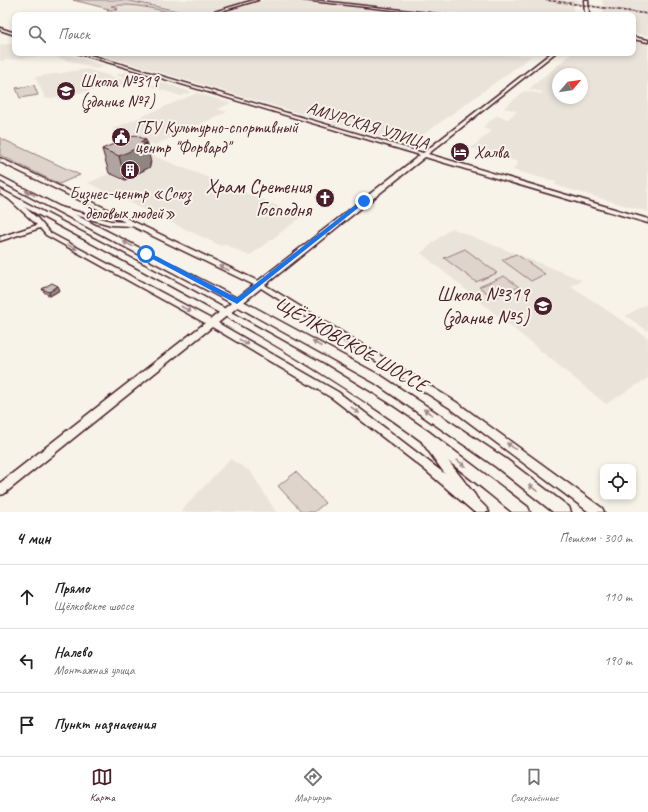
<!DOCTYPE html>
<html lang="ru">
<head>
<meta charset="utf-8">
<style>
  body { margin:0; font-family:Caveat,sans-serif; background:#f6f6f6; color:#202124 }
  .controls { position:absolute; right:12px; bottom:12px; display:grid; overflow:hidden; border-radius:8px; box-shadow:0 2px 6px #0003 }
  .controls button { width:36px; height:36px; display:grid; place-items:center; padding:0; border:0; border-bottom:1px solid #e0e0e0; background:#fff; color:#202124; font:20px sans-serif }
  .compass { position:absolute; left:552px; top:68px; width:36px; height:36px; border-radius:50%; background:#fff; box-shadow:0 2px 6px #0003; rotate:61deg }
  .stop { position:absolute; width:12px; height:12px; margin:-9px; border:3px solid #1a73e8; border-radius:50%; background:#fff }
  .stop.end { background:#1a73e8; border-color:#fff; box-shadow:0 1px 4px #0008 }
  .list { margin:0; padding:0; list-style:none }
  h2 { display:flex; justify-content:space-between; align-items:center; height:52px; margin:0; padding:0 16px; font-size:17px }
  h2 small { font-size:13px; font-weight:400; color:#757577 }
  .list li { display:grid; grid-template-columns:26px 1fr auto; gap:12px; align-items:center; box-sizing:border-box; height:64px; padding:0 16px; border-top:1px solid #e0e0e0 }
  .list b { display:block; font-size:15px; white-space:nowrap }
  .list p { margin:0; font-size:13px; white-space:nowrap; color:#757577 }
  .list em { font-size:13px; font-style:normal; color:#757577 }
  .icon { flex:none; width:22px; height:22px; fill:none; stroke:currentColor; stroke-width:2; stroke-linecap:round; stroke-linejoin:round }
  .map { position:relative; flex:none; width:648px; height:512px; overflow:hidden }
  .search { position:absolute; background:#fff; box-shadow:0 2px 6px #0003; left:12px; right:12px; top:12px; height:44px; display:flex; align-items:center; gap:10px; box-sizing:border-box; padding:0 14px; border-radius:8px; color:#757577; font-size:15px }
  .sheet { height:244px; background:#fff }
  nav { display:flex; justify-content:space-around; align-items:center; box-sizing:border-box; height:56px; border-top:1px solid #e0e0e0; background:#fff; font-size:11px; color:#757577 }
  nav a { display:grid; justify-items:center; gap:2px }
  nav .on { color:#4a1f2b }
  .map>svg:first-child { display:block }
</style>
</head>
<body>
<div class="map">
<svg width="648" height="512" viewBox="0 0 648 512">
  <rect width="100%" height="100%" fill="#f7f3e8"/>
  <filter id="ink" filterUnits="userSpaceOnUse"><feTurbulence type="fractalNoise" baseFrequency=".025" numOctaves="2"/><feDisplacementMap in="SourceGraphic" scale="8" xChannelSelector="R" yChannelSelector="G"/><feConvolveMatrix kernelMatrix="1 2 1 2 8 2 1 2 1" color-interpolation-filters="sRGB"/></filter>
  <g filter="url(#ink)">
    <g fill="#eae3da" fill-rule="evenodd">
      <polygon points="121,0 248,0 199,14"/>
      <polygon points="264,0 290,0 388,12 380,15 213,15"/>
      <polygon points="321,0 581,0 575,4 571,15 475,15"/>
      <polygon points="602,0 648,0 648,36 633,33 633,15 604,15"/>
      <polygon points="125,2 195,15 112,14 115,12 112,12 117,10 110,6"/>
      <path d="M633,41L648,43V212L555,185L556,182L513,170L519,162L471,148L492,131L482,128L496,116L508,119L517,111L504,108L524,91L541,94L543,92L529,89L572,53H633ZM558,74H582V98H558Z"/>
      <polygon points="9,44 15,46 15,53 38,53 44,55 0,61 0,45"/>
      <polygon points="94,53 418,53 532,56 409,145"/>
      <polygon points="66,54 106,66 96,69 56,57"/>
      <polygon points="87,69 133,83 46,99 35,77"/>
      <polygon points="126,72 152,79 141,83 115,75"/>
      <polygon points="160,82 192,92 181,96 149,86"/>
      <polygon points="197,93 231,103 218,109 227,112 155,145 112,129"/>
      <polygon points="149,154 303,216 249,256 224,244 221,246 88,183 108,174 123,181 150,168 145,156"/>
      <polygon points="451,228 582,280 571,286 648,338 648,378 606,404 421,253"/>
      <polygon points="648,303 648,331 626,316"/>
      <polygon points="230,459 250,471 276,512 180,512"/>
    </g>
    <g fill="#ded4cc" stroke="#947a7c">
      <path d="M73,0H125L192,14L217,11C180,23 146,0 111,6L118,8L114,9L118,10H107L109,9Z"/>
      <polygon points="34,85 38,95 20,98 16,88"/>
      <polygon points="0,138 80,175 59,184 0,155"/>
      <polygon points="465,249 497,273 476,282 444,258"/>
      <polygon points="516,254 545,274 531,281 502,260"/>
      <polygon points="504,276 519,287 494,298 479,287"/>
      <polygon points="296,472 325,503 314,512 302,512 278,486"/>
    </g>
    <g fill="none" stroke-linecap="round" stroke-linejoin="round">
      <defs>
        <g id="minor">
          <polygon points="254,0 258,0 208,15 204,15"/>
          <polygon points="303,0 312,0 447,15 438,15"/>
          <polygon points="0,28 15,33 15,35 0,30"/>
          <path d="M77,53H83L423,153L551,53H555L428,154L648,219V223L425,157L265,285L456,402L602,508L604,512H589L450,408L261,288L218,323L338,392L445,474L422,442L423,439L427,438L431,439L475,495C478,502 486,505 489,512H474L424,469L332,398L212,327L4,494L0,495V483L205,323L46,235L40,228L0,241V237L37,225L9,199L8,198L9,197H13L37,218L50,233L211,319L254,285L132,226L111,225L58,210L57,209L58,208L60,207L111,221L125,222L0,162V158L258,281L420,155Z"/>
        </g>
        <g id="major">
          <polygon points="584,0 588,0 589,15 585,15"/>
          <polygon points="633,37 648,40 648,42 633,39"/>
          <polygon points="0,176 241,300 383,377 506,459 569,507 571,512 553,512 496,467 375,383 233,304 0,181"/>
          <path d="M0,189L186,287L322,363L387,403L428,431L528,507L530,512H512C469,477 425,442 379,411C259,329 128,264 0,194Z"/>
        </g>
      </defs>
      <use href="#minor" stroke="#4a1f2b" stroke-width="3"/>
      <use href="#major" stroke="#4a1f2b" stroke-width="3"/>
      <use href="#minor" fill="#f7f3e8" fill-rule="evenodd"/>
      <use href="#major" fill="#f7f3e8" fill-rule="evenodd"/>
      <defs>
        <polyline id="rail" points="546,0 648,14"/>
      </defs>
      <use href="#rail" stroke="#4a1f2b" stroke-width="1.5"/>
      <use href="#rail" stroke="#f7f3e8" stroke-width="1" stroke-dasharray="2.5" stroke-linecap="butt"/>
    </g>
    <g fill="#afa49f" stroke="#4a1f2b">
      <polygon points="102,149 151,163 150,163 150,167 125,180 109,173"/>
      <polygon points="333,195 333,198 326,202 317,199 317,196"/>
      <polygon points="42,289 60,290 50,296 44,292"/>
    </g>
    <g fill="#8f8682" stroke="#4a1f2b">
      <polygon points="146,140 151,163 150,163 150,167 125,180 119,156 140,142"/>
      <polygon points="333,195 333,198 326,202 326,199"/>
      <polygon points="58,286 60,290 50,296 49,292"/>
    </g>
    <g fill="#ccbfb9" stroke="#4a1f2b">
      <polygon points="135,135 146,140 140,142 146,144 119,156 102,149"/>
      <polygon points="324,191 333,195 326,199 317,196"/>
      <polygon points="52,283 58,286 49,292 42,289"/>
    </g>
    <defs><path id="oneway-solid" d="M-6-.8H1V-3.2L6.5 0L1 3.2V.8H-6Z"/></defs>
    <g fill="#a0898a">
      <use href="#oneway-solid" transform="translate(30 193) rotate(-153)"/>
      <use href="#oneway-solid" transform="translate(128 244) rotate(-152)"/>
      <use href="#oneway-solid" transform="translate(72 247) rotate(28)"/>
      <use href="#oneway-solid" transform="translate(224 268) rotate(-155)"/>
      <use href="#oneway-solid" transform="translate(186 309) rotate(28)"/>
      <use href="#oneway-solid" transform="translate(244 342) rotate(30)"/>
      <use href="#oneway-solid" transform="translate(317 344) rotate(-151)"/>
      <use href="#oneway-solid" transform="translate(355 410) rotate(38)"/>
      <use href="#oneway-solid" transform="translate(428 412) rotate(-147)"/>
      <use href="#oneway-solid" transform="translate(511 446) rotate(-144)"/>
      <use href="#oneway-solid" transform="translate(461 463) rotate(37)"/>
      <use href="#oneway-solid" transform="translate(533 488) rotate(-142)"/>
    </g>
  </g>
  <polygon fill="#1a73e8" points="362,200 367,201 237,304 143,254 148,252 237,298"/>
  <defs>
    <symbol id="school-disc" viewBox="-11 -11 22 22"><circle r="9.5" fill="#4a1f2b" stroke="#f7f3e8"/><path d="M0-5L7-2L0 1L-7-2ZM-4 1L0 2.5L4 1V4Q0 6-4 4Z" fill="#fff"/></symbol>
    <symbol id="civic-disc" viewBox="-11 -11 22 22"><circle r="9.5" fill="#4a1f2b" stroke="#f7f3e8"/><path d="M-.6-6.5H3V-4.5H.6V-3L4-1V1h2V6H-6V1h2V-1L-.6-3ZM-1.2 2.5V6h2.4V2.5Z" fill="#fff"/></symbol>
    <symbol id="hotel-disc" viewBox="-11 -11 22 22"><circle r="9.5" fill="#4a1f2b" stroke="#f7f3e8"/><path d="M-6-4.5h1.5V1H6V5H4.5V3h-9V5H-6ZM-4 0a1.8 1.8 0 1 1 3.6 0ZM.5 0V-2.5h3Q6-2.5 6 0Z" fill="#fff"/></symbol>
    <symbol id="building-disc" viewBox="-11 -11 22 22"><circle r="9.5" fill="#4a1f2b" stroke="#f7f3e8"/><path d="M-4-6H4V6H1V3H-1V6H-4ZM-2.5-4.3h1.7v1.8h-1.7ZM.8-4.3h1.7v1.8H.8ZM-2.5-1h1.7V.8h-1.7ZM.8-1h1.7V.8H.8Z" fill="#fff"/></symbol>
    <symbol id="church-disc" viewBox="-11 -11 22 22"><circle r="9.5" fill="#4a1f2b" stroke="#f7f3e8"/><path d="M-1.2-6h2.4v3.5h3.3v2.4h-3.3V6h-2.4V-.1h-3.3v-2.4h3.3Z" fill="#fff"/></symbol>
  </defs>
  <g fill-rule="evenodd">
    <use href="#school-disc" x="55" y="80" width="22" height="22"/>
    <use href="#civic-disc" x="110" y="126" width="22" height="22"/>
    <use href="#hotel-disc" x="449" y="141" width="22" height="22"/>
    <use href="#building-disc" x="119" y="159" width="22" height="22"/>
    <use href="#church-disc" x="314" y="187" width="22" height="22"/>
    <use href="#school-disc" x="532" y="295" width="22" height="22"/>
  </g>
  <g text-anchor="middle" stroke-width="4" stroke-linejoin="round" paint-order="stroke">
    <g font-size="17" fill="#4a1f2b" stroke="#f7f3e8" text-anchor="start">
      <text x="80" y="87">Школа №319<tspan x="80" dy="20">(здание №7)</tspan></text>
      <text x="135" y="133">ГБУ Культурно-спортивный<tspan x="135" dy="20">центр "Форвард"</tspan></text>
      <text x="474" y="158">Халва</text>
      <text x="130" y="199" text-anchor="middle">Бизнес-центр «Союз<tspan x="130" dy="20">деловых людей»</tspan></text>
    </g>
    <g font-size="17" fill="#4a1f2b" stroke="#f7f3e8">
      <text transform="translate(368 125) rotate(17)" y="6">АМУРСКАЯ УЛИЦА</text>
    </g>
    <g font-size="20" fill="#4a1f2b" stroke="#f7f3e8" text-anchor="end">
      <text x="311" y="193">Храм Сретения<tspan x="311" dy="23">Господня</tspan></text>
      <text x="529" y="301">Школа №319<tspan x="529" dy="23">(здание №5)</tspan></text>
    </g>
    <g font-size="20" fill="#4a1f2b" stroke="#f7f3e8">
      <text transform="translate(352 344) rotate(30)" y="7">ЩЁЛКОВСКОЕ ШОССЕ</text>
    </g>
  </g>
</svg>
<div class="controls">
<button><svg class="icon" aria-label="locate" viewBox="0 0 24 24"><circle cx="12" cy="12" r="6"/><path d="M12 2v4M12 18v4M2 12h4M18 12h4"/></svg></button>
</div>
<svg class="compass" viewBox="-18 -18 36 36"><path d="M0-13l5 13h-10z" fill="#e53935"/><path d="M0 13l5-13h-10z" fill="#757577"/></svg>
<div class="stop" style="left:146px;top:254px"></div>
<div class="stop end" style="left:364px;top:201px"></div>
<div class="search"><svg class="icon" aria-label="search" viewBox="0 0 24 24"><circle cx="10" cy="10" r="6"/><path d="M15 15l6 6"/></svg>Поиск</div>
</div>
<section class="sheet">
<h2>4 мин<small>Пешком · 300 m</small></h2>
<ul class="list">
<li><svg class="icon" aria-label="ahead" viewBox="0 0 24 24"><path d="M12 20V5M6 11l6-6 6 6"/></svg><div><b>Прямо</b><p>Щёлковское шоссе</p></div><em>110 m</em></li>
<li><svg class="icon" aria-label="left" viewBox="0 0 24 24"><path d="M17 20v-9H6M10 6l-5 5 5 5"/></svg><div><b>Налево</b><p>Монтажная улица</p></div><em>190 m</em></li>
<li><svg class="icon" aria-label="arrive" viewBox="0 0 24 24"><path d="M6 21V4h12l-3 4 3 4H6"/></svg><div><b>Пункт назначения</b></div></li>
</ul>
</section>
<nav>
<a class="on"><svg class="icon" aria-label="map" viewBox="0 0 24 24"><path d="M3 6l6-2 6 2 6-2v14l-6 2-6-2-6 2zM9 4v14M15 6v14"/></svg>Карта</a>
<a><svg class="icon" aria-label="directions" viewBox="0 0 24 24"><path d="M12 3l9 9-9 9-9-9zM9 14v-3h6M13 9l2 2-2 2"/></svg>Маршрут</a>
<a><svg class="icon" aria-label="saved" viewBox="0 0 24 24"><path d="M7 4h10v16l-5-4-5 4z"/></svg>Сохранённые</a>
</nav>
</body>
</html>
